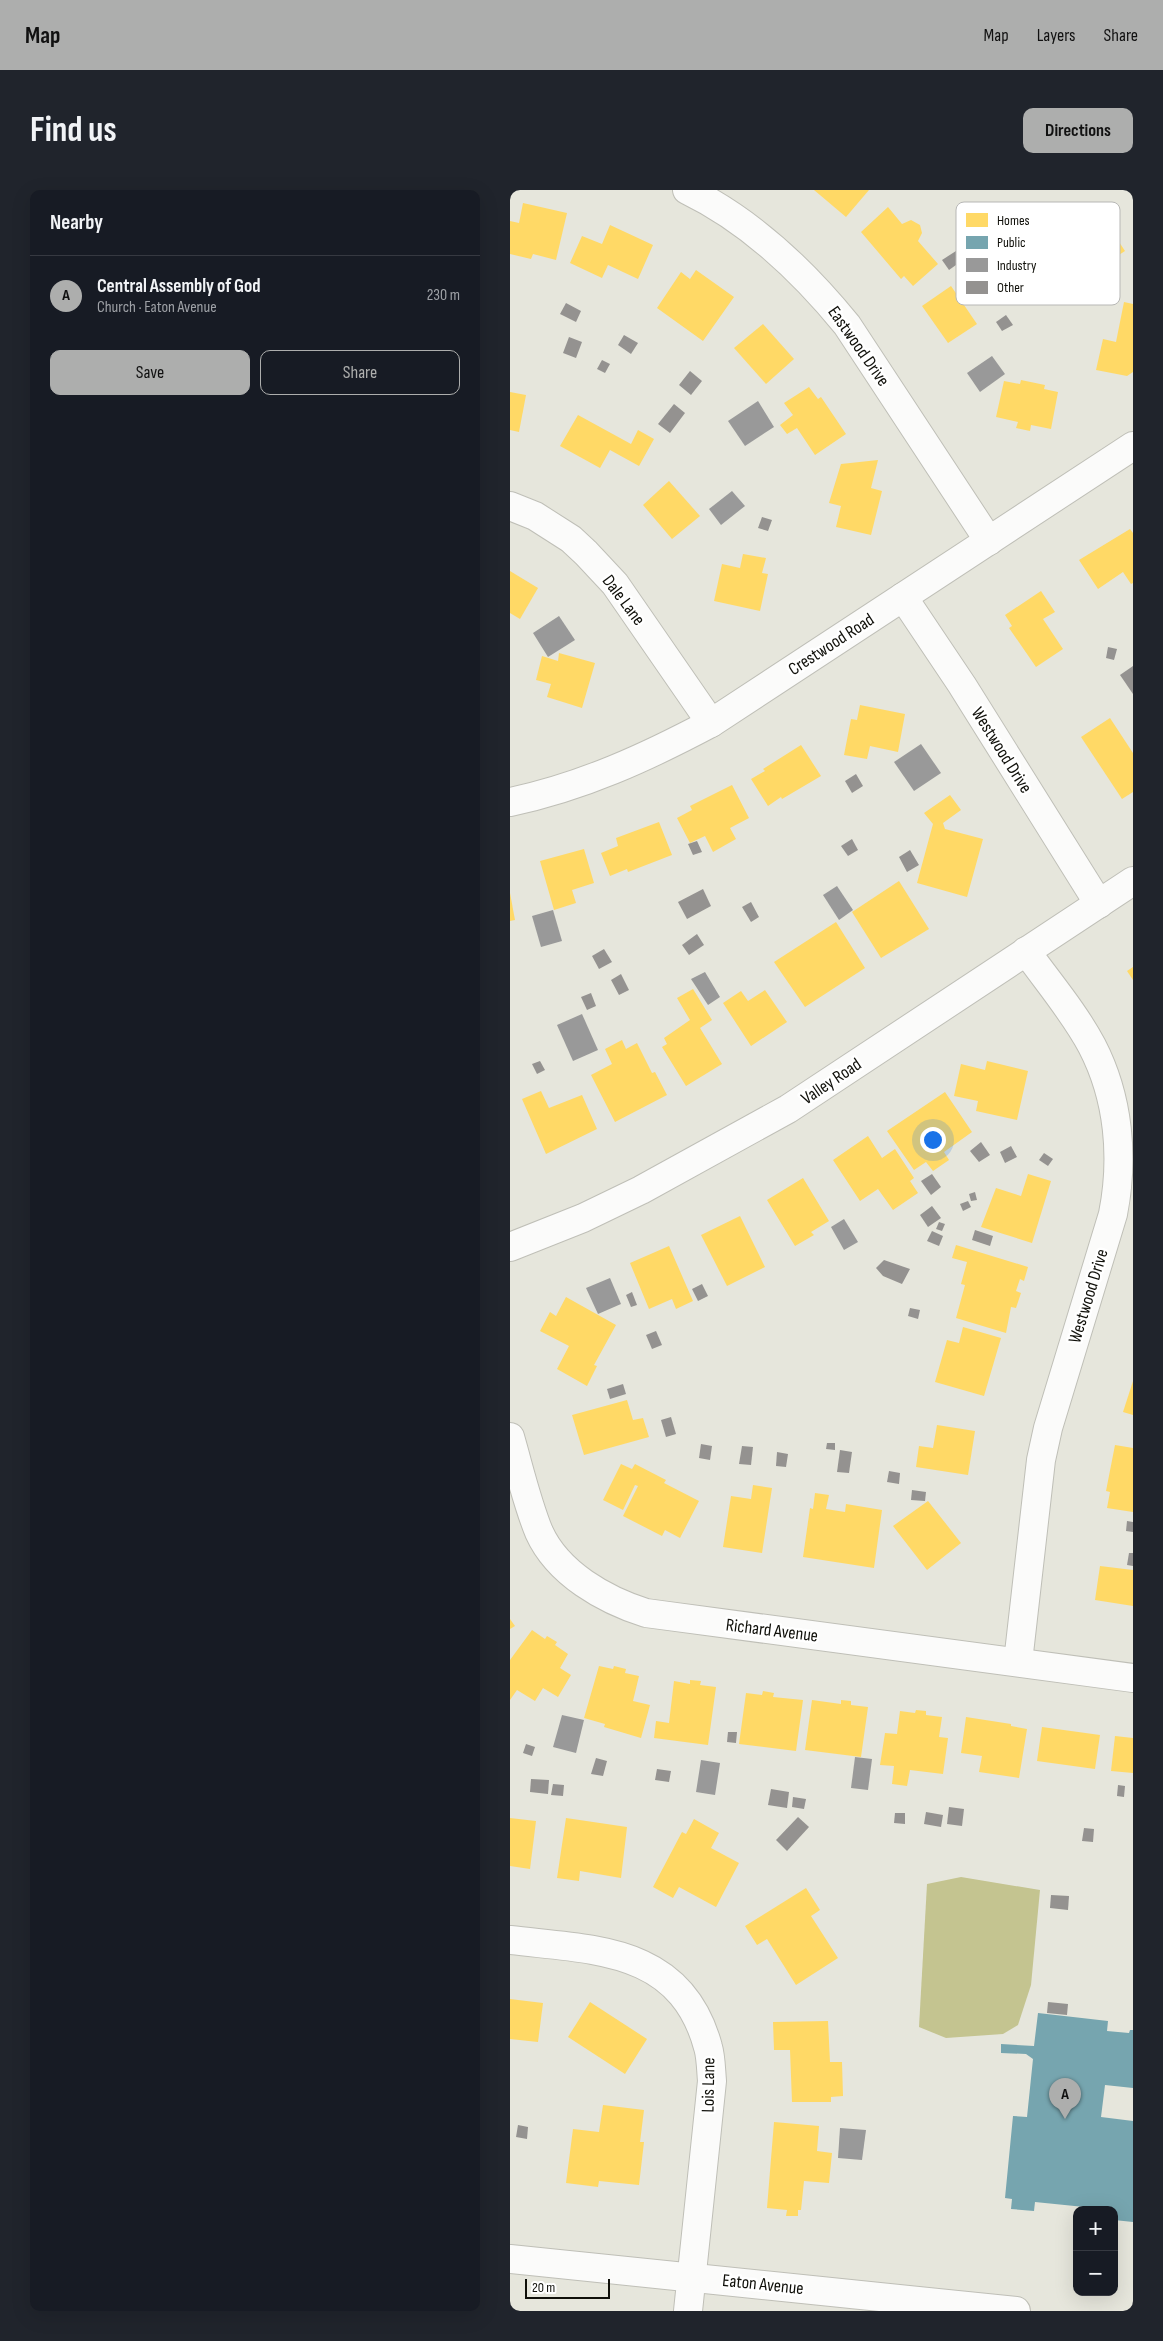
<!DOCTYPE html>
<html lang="en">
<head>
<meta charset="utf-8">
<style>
  body { margin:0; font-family:"Sofia Sans Condensed",sans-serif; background:#20242c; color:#f1f3f6 }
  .controls { position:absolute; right:15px; bottom:15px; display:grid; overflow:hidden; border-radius:10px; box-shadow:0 5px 20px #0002 }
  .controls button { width:45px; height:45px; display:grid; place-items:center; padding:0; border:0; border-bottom:1px solid #363941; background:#171b24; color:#f1f3f6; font:25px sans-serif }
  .scale { position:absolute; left:15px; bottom:12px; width:85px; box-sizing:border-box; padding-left:5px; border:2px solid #0f0f09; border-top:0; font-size:14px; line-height:18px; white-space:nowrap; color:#0f0f09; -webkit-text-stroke:4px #fff; paint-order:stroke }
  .you { position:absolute; left:422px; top:949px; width:18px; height:18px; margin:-12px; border:4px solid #fff; border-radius:50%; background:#1a73e8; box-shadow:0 0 0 8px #1a73e833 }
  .badge { display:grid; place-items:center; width:32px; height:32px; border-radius:50%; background:#adaead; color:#111; font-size:16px; font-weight:700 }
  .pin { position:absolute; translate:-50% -41px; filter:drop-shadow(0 1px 2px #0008) }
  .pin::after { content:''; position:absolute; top:26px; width:18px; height:15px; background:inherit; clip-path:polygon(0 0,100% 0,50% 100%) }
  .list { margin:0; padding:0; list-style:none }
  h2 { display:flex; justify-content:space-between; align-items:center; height:65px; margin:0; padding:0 20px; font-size:21px }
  h2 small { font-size:16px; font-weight:400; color:#9ea1a6 }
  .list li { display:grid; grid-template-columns:32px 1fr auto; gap:15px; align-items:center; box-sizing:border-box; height:80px; padding:0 20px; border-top:1px solid #363941 }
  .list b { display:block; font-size:19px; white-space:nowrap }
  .list p { margin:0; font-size:16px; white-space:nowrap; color:#9ea1a6 }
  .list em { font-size:16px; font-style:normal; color:#9ea1a6 }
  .actions { display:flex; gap:10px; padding:15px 20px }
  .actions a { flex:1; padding:11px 0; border:1px solid #adaead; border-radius:10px; text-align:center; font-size:18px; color:#adaead }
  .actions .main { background:#adaead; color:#111 }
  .map { position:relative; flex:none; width:623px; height:2121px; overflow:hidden; border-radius:10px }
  header { display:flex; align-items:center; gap:30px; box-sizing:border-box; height:70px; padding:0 25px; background:#adaead; color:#111 }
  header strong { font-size:24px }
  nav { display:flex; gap:28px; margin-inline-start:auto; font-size:18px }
  .intro { display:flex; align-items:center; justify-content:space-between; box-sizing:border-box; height:120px; padding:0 30px }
  h1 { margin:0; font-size:35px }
  .button { padding:12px 22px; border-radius:10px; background:#adaead; color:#111; font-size:18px; font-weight:700 }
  main { display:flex; gap:30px; padding:0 30px }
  aside { flex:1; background:#171b24; border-radius:10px; box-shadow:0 5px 20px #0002 }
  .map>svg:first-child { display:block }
</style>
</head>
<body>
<header>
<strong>Map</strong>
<nav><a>Map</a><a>Layers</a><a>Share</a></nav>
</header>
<div class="intro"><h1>Find us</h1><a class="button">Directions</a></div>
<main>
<aside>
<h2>Nearby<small></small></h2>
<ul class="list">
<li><span class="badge">A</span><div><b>Central Assembly of God</b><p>Church · Eaton Avenue</p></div><em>230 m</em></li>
</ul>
<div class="actions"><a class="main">Save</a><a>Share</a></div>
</aside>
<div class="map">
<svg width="623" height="2121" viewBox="0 0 623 2121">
  <rect width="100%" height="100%" fill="#e6e6dc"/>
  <polygon fill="#c4c490" points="451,1687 530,1700 521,1795 508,1835 493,1844 436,1848 409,1837 417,1694"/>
  <g fill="#ffd966">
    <polygon points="304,0 359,0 336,27"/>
    <polygon points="13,13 57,23 46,70 23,64 21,69 0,64 0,31 9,33"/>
    <polygon points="378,17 392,34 401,30 410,35 412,43 408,51 428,74 403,96 394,86 391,89 351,42"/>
    <polygon points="590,23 615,61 583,82 572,65 557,76 543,54"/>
    <polygon points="100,35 143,55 128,89 98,75 92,88 60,73 72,46 92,54"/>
    <polygon points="186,80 224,107 193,151 147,118 171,82 180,89"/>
    <polygon points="441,96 467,134 438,153 412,116"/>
    <polygon points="614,112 623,114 623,182 617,186 586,180 593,149 606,152"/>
    <polygon points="253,134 284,169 256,194 224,158"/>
    <polygon points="511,190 535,195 534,199 548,202 541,239 521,235 520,241 506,238 508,232 486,227 494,191 510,194"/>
    <polygon points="299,197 308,209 311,207 336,244 305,265 287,238 277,244 270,235 283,225 274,213"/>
    <polygon points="0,202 16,205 9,242 0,240"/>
    <polygon points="68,225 121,254 128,240 144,249 129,276 100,260 90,278 50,256"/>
    <polygon points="368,270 361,298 372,301 361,345 326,337 331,316 319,313 331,274"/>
    <polygon points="159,291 190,326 162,349 133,315"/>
    <polygon points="620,339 623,343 623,393 621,394 613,382 588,399 569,370"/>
    <polygon points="233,364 256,368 252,383 258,384 250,421 204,411 212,374 230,378"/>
    <polygon points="0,381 28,398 10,429 0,423"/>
    <polygon points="531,401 545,422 533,429 553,459 526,477 499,438 502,436 495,425"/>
    <polygon points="49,463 85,473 72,518 37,507 41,494 26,490 32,466 48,471"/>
    <polygon points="350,515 395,524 388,562 360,556 357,569 334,565 341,529 347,530"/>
    <polygon points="600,528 623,563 623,602 612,609 571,547"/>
    <polygon points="291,555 311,586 272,609 271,607 258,616 241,589 255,581 253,579"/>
    <polygon points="222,595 239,628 220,638 226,649 203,662 195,646 180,653 167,628 182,620 180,616"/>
    <polygon points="440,605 451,620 433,633 435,639 473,649 457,707 407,693 423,634 414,623"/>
    <polygon points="149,632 162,665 118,682 117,679 100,686 91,663 108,656 106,648"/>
    <polygon points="74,659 84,693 62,700 66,713 44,720 30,671"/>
    <polygon points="389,691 419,739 371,768 342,722"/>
    <polygon points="0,703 5,730 0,731"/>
    <polygon points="326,732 355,778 295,817 264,772"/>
    <polygon points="623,777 623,790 617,781"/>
    <polygon points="183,799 202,830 190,838 212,874 176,896 152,857 157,854 154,848 180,830 167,808"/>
    <polygon points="255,800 277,832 241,856 213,813 231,801 238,811"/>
    <polygon points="112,850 116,859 127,853 142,883 145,882 157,905 105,932 81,885 102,874 95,859"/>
    <polygon points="477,871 518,881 507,930 466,921 468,911 444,906 451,874 475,880"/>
    <polygon points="31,901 39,918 72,905 87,939 36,964 12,909"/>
    <polygon points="435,902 462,942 434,962 439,970 423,981 416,972 404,980 377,941"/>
    <polygon points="358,946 372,968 385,959 404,988 400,991 408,1003 383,1020 368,999 350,1011 323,970"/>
    <polygon points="518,984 541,991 522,1053 471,1037 486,998 511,1006"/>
    <polygon points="293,988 319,1031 301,1042 304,1045 285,1056 257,1010"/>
    <polygon points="230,1026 255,1077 217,1096 191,1045"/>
    <polygon points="446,1055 518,1077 514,1091 510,1089 506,1101 511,1103 506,1118 501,1117 496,1143 446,1128 455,1095 451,1094 457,1072 442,1068"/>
    <polygon points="159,1056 183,1111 166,1119 162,1109 139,1119 120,1073"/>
    <polygon points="56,1107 106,1135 84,1175 87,1176 77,1196 47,1179 59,1156 30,1141 40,1122 46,1126"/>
    <polygon points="453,1137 491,1148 474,1206 425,1192 437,1150 449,1153"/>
    <polygon points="623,1191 623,1225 613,1222"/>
    <polygon points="117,1210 123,1230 133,1228 139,1247 74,1265 62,1225"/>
    <polygon points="427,1235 465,1241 458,1285 406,1277 409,1256 423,1258"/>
    <polygon points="605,1255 623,1258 623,1322 597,1318 600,1302 596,1301"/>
    <polygon points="111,1274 122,1279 125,1274 156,1290 154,1293 189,1311 170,1348 155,1340 152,1346 113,1326 128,1296 125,1295 113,1320 93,1310"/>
    <polygon points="243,1295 262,1298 252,1363 213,1357 221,1306 241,1309"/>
    <polygon points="305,1303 319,1305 316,1319 335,1322 336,1314 372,1320 364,1378 293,1367 300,1318 303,1319"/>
    <polygon points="418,1311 451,1353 417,1380 383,1336"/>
    <polygon points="590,1376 623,1380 623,1416 585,1410"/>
    <polygon points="0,1429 5,1436 0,1439"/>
    <polygon points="22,1440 35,1449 37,1446 47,1452 45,1455 58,1464 50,1478 61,1485 48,1507 33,1498 25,1511 7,1500 0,1510 0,1470"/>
    <polygon points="89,1476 103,1479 104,1476 116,1479 115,1483 129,1486 123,1511 140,1515 131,1548 94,1537 95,1534 74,1528"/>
    <polygon points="180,1490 191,1491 190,1495 206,1497 198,1555 144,1548 146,1531 159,1533 164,1491 180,1494"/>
    <polygon points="253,1501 264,1503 263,1507 293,1510 286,1561 229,1554 236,1503 252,1505"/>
    <polygon points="302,1510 331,1514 331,1510 341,1511 341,1515 358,1517 351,1567 295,1560"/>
    <polygon points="406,1520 416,1521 416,1525 432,1527 429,1547 438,1548 433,1584 400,1580 397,1596 382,1594 384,1576 370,1575 375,1543 387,1544 390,1521 405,1523"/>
    <polygon points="456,1527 501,1534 501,1536 517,1539 509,1588 469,1582 472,1566 451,1563"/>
    <polygon points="532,1537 590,1545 585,1579 527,1571"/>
    <polygon points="605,1546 623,1548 623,1583 601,1581"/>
    <polygon points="0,1628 26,1631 20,1679 0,1676"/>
    <polygon points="56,1628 117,1637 111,1688 70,1681 69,1691 47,1688"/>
    <polygon points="184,1629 209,1643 201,1658 229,1673 206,1717 169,1697 163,1708 143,1697 172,1642 176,1644"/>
    <polygon points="296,1698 310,1720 301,1726 328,1768 286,1795 257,1749 247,1755 235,1736"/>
    <polygon points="0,1809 33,1813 28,1852 0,1849"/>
    <polygon points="80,1812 137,1849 115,1884 58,1847"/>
    <polygon points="318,1831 320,1872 332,1872 333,1906 321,1907 321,1912 282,1912 280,1860 264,1860 263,1832"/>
    <polygon points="93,1915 134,1920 130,1952 134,1952 129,1995 89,1991 88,1997 56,1993 63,1939 89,1942"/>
    <polygon points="264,1932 309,1936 307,1961 322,1963 319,1993 294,1991 291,2020 288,2020 288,2026 276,2026 277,2020 257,2018"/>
  </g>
  <polygon fill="#76a5af" points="528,1823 598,1831 597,1841 619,1843 620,1840 623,1840 623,1898 595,1895 591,1927 623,1931 623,2032 604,2030 604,2020 525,2012 524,2021 501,2019 502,2009 495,2008 503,1926 517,1927 523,1869 516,1864 491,1863 491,1854 524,1856"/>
  <g fill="#999">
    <polygon points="482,166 495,184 470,202 457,183"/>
    <polygon points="248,211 264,237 235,256 218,231"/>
    <polygon points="222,301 235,316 211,335 199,319"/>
    <polygon points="49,426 65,450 38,467 23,443"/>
    <polygon points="411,554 431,583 404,601 384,572"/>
    <polygon points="327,696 343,720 329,730 313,705"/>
    <polygon points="43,720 52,751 31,757 22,726"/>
    <polygon points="195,782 210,807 198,815 181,789"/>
    <polygon points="72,824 88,860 63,871 47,835"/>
    <polygon points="334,1029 348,1052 334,1060 321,1037"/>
    <polygon points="100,1088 111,1114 88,1124 76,1098"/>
    <polygon points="52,1525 74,1530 66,1563 43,1557"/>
    <polygon points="345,1567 362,1569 358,1600 341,1598"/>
    <polygon points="191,1570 210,1573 205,1605 186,1602"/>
    <polygon points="330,1938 356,1940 352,1970 328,1968"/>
  </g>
  <g fill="#949290">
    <polygon points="446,61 453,70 439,80 432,70"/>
    <polygon points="56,113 71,121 66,132 50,124"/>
    <polygon points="496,125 503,135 492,141 486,132"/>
    <polygon points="114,145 128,153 121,164 108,155"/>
    <polygon points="59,147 72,152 66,168 53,163"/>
    <polygon points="92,170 100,174 95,183 87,179"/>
    <polygon points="180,181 192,191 181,205 169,195"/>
    <polygon points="164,214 175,223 160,243 148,234"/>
    <polygon points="252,327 262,330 258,341 248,338"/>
    <polygon points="598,457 607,459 604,470 596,468"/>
    <polygon points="623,476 623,504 610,485"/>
    <polygon points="346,584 353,596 342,603 335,591"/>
    <polygon points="342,649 348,660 338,666 331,656"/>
    <polygon points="187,651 192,662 183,665 178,654"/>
    <polygon points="400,660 409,675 397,682 389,667"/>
    <polygon points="193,699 201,716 177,729 168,712"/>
    <polygon points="241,712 249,727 241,732 232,717"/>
    <polygon points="187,744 194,755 179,765 172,755"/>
    <polygon points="94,759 102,772 89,779 82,766"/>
    <polygon points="111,784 119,800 109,805 101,790"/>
    <polygon points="81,803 86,816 77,820 71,807"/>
    <polygon points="30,871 35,880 27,884 22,874"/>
    <polygon points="471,952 480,965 469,972 460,961"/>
    <polygon points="501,956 507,967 495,973 490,962"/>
    <polygon points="534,963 543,969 538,976 529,970"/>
    <polygon points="422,984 431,997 421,1005 411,991"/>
    <polygon points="465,1002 467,1010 461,1011 459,1004"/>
    <polygon points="458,1011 461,1017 453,1021 450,1014"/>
    <polygon points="422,1016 431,1028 418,1037 410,1025"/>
    <polygon points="429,1032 435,1034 432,1041 426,1039"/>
    <polygon points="465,1040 483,1046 480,1056 462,1050"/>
    <polygon points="422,1041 433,1046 429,1056 417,1051"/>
    <polygon points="374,1070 400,1079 392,1094 373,1086 366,1078"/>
    <polygon points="192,1094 198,1106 188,1111 182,1099"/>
    <polygon points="122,1102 127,1115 121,1117 116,1105"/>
    <polygon points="400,1118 410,1120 408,1129 398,1126"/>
    <polygon points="146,1141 152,1155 142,1159 136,1145"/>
    <polygon points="113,1194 116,1204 100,1209 97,1199"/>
    <polygon points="161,1227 166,1244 156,1247 151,1230"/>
    <polygon points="317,1253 325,1253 325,1260 316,1259"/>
    <polygon points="191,1254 202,1256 200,1270 189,1268"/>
    <polygon points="232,1256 243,1257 241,1275 229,1274"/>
    <polygon points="330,1260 342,1262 339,1283 327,1282"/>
    <polygon points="267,1262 278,1264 276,1277 266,1276"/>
    <polygon points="379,1281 390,1283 389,1294 377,1292"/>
    <polygon points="402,1300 416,1302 415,1311 401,1310"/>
    <polygon points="617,1331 623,1332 623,1342 616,1341"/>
    <polygon points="619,1363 623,1363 623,1376 617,1375"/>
    <polygon points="218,1542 227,1542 226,1553 217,1552"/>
    <polygon points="16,1554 25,1557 22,1566 13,1563"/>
    <polygon points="86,1568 97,1571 93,1586 81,1584"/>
    <polygon points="147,1579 161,1581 159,1592 145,1590"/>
    <polygon points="21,1589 39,1590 38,1604 20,1602"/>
    <polygon points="43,1594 54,1595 53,1606 41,1605"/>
    <polygon points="608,1595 615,1596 614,1607 607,1606"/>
    <polygon points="261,1599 279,1602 277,1618 258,1615"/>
    <polygon points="283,1607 296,1609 294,1619 282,1617"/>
    <polygon points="439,1617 454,1619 452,1636 437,1634"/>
    <polygon points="416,1622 433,1625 431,1637 414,1634"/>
    <polygon points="385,1623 395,1623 395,1634 384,1633"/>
    <polygon points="288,1627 299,1637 277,1661 266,1650"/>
    <polygon points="574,1638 584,1639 583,1652 572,1651"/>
    <polygon points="541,1705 559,1706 558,1720 540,1718"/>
    <polygon points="538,1812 558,1814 557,1825 537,1823"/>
    <polygon points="8,1935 18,1937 17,1949 6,1947"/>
  </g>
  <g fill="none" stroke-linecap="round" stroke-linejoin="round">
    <defs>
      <g id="minor">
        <path d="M177,0C241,31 293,81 337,135L479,351"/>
        <polyline points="0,316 25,326 61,349 76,363 105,394 201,533"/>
        <polyline points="393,407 452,495 589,714"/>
        <path d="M0,612C72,597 137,567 201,533L623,256"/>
        <polyline points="0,1057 73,1028 131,1000 278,919 623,691"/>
        <path d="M0,1247C9,1278 17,1313 29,1342C48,1384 95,1410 136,1423L623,1488"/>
        <path d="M508,1472L531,1270L538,1238L603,1024C614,968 609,908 582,856C564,822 538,792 516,761"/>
        <path d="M0,1750C84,1760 171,1757 198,1857C201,1867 201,1880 202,1891L178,2121"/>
      </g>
      <polyline id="tertiary" points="0,2069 506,2121"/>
    </defs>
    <use href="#minor" stroke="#bfbfb7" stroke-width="30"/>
    <use href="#tertiary" stroke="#bfbfb7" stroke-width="30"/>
    <use href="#minor" stroke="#fbfbfa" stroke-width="28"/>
    <use href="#tertiary" stroke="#fbfbfa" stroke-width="28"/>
  </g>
  <g text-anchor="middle" stroke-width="5" stroke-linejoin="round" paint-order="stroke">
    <g font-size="18" fill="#0f0f09" stroke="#fff">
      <text transform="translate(349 156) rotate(55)" y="6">Eastwood Drive</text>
      <text transform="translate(114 410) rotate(53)" y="6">Dale Lane</text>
      <text transform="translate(321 454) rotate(-33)" y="6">Crestwood Road</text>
      <text transform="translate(492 560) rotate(58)" y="6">Westwood Drive</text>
      <text transform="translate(321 891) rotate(-34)" y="6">Valley Road</text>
      <text transform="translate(578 1106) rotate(-73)" y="6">Westwood Drive</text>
      <text transform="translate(262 1440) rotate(7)" y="6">Richard Avenue</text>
      <text transform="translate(198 1895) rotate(-89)" y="6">Lois Lane</text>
      <text transform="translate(253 2094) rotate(6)" y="6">Eaton Avenue</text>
    </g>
  </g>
  <rect x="446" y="12" width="164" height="103" rx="8" fill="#fff" stroke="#b7b7b5" stroke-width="1"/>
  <rect x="456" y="23" width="22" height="14" fill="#ffd966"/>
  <rect x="456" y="46" width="22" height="13" fill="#76a5af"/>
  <rect x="456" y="68" width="22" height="14" fill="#999"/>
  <rect x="456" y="91" width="22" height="13" fill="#949290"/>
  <g font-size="14" fill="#0f0f09">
    <text x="487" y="35">Homes</text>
    <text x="487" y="57">Public</text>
    <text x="487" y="80">Industry</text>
    <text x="487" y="102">Other</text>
  </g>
</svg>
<div class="controls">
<button>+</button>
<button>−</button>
</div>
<div class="scale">20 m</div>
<div class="you"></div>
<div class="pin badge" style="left:555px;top:1929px">A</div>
</div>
</main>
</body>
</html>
